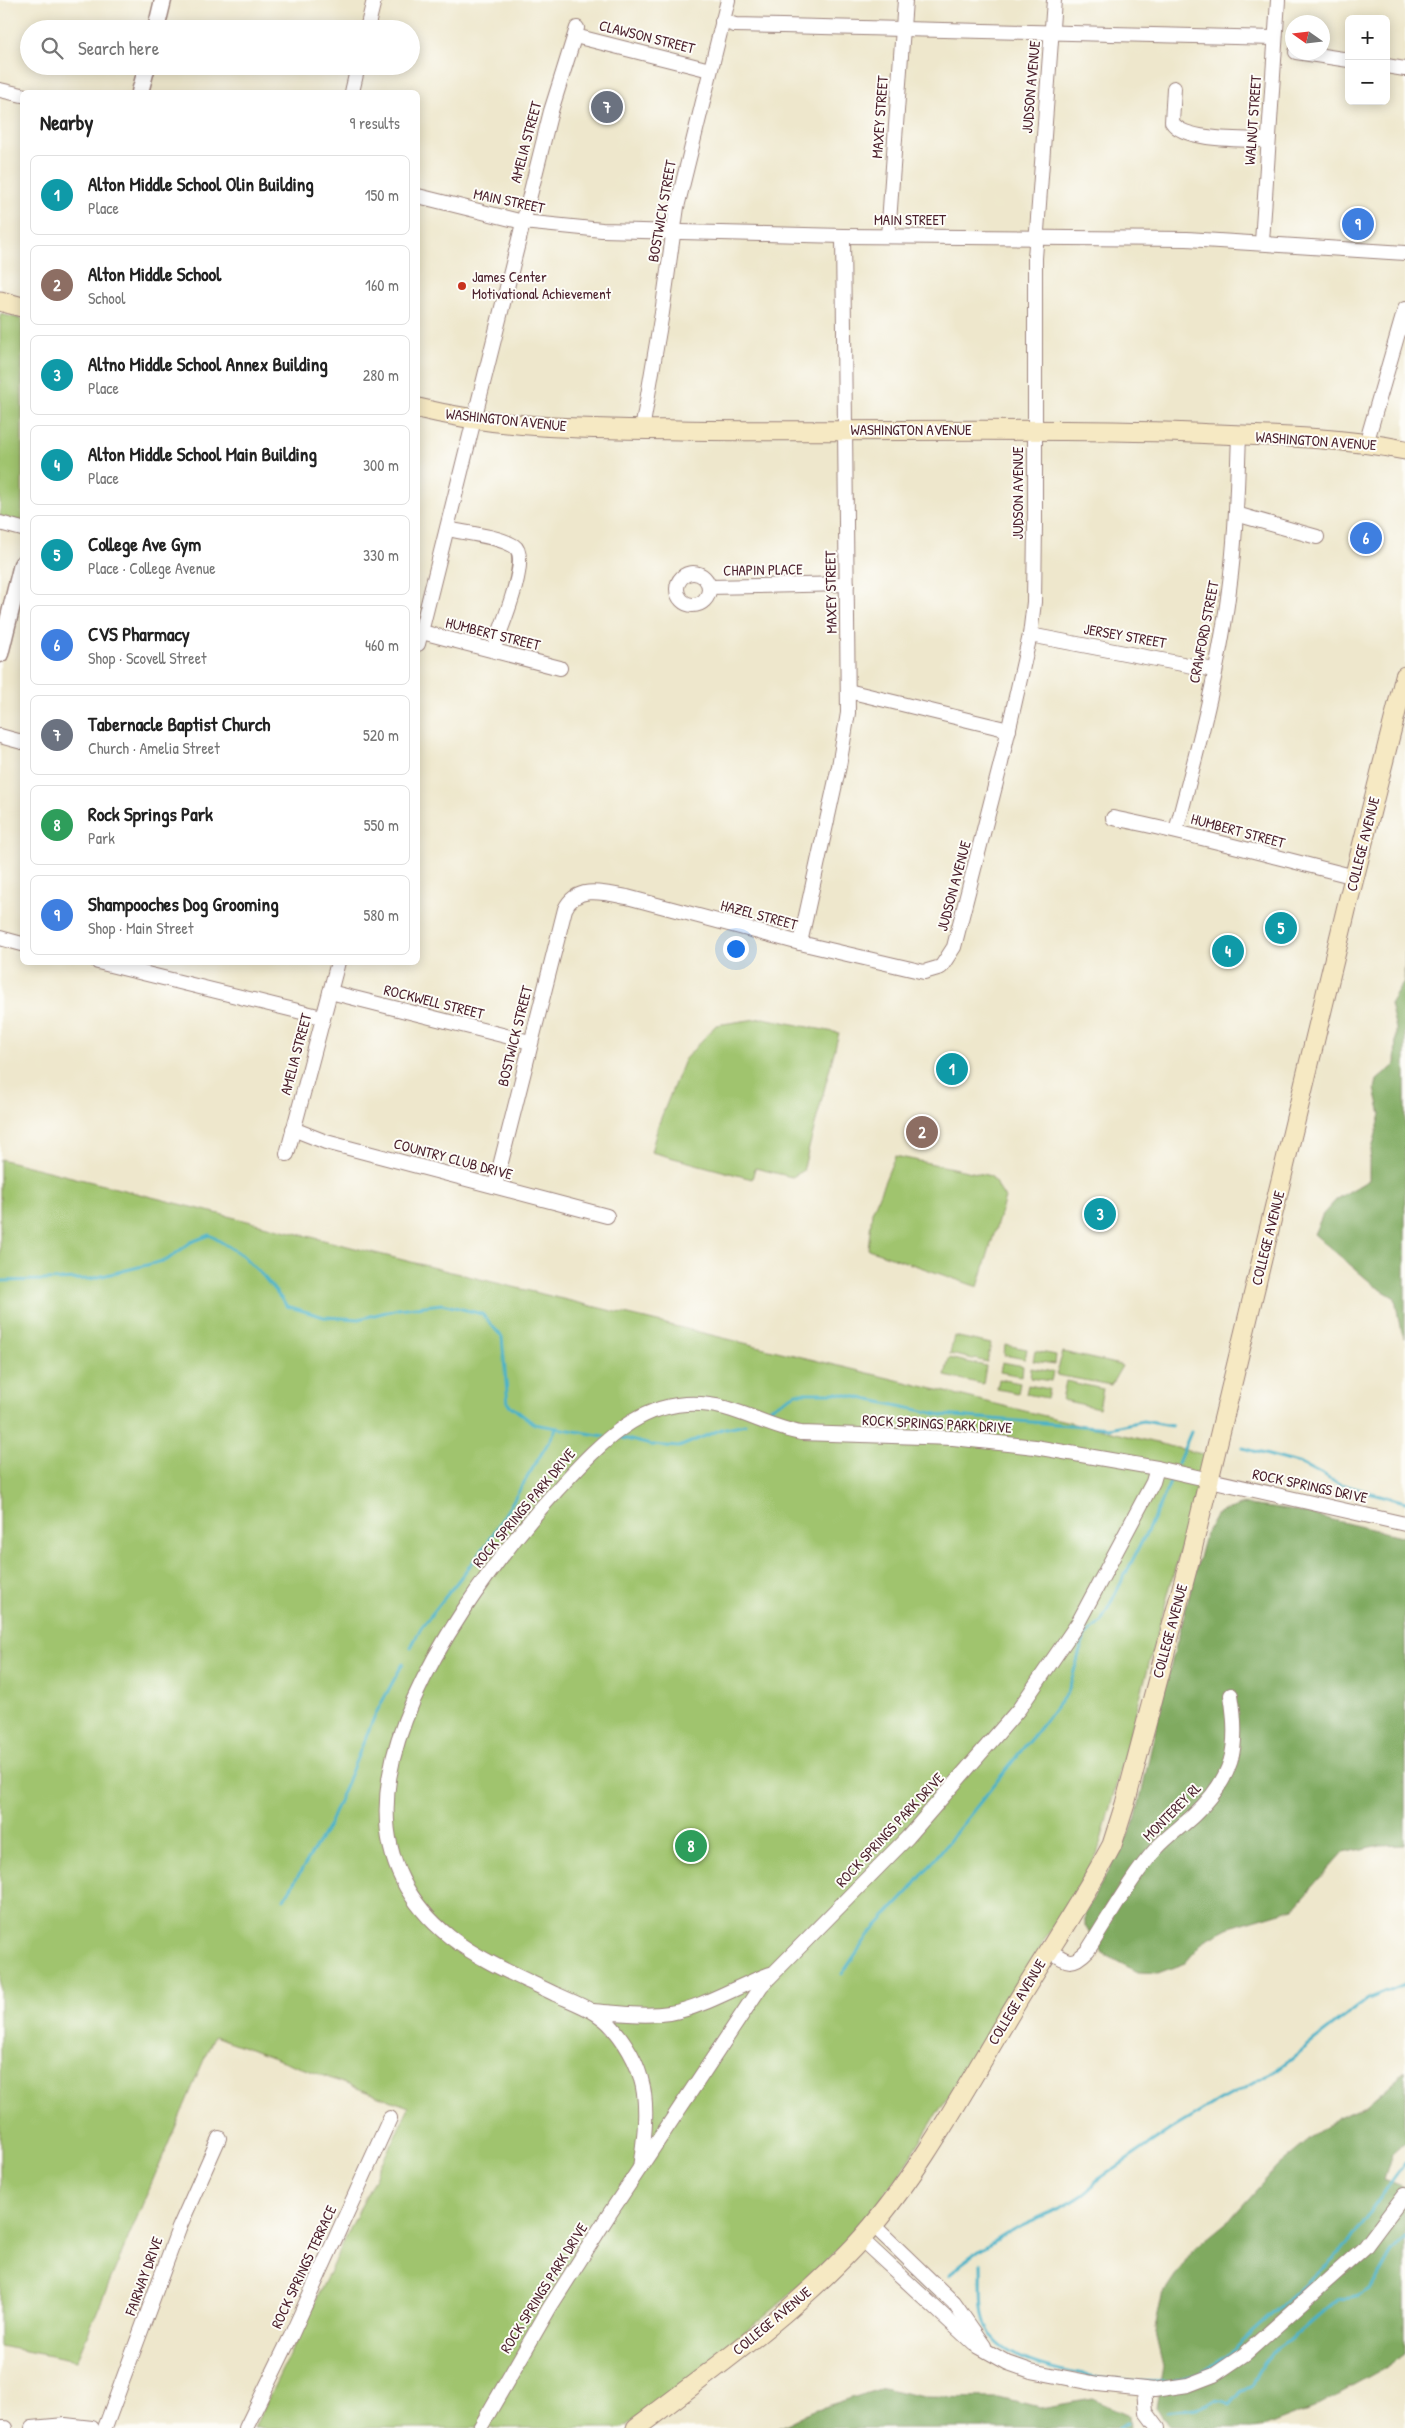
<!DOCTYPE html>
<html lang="en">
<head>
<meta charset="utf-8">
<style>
  body { margin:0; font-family:"Patrick Hand",sans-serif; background:#f6f6f6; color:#222 }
  .controls { position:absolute; right:15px; top:15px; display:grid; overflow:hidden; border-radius:8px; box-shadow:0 2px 12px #0003 }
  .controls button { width:45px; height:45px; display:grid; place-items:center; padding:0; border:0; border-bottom:1px solid #e0e0e0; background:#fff; color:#222; font:25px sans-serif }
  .compass { position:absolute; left:1285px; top:15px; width:45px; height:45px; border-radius:50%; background:#fff; box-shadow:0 2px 12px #0003; rotate:284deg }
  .you { position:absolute; left:735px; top:948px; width:18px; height:18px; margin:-12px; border:4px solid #fff; border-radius:50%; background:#1a73e8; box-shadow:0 0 0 8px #1a73e833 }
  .badge { display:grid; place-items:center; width:32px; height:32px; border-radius:50%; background:#c8321e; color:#fff; font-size:16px; font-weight:700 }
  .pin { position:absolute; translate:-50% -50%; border:2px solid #fff; box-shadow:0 1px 5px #0006 }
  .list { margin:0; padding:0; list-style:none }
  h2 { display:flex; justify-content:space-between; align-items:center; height:65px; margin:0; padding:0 20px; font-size:21px }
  h2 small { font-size:16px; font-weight:400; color:#767676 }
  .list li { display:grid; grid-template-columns:32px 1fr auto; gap:15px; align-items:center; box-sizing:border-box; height:80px; margin:0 10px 10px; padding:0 10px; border:1px solid #e0e0e0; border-radius:8px }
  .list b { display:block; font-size:19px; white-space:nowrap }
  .list p { margin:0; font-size:16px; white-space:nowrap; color:#767676 }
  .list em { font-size:16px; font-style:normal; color:#767676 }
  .icon { flex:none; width:28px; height:28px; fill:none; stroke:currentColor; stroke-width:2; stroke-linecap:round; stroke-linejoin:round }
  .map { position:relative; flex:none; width:1405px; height:2428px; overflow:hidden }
  .search { position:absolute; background:#fff; box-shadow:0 2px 12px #0003; left:20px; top:20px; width:400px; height:55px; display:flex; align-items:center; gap:12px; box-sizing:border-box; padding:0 18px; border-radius:28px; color:#767676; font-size:19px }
  .panel { position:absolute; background:#fff; box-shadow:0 2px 12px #0003; left:20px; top:90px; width:400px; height:875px; border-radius:8px }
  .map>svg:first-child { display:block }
</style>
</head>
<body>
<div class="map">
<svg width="1405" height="2428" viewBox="0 0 1405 2428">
  <rect width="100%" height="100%" fill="#fdfcf7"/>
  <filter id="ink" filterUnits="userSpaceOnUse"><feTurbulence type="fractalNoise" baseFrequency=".02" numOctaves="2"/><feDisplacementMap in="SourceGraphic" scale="10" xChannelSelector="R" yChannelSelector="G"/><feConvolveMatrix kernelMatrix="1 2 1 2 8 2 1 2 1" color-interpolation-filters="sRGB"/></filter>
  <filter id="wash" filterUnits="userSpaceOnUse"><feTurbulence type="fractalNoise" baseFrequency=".0096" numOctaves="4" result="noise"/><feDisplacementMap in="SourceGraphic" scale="20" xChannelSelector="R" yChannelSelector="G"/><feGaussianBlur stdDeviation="1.12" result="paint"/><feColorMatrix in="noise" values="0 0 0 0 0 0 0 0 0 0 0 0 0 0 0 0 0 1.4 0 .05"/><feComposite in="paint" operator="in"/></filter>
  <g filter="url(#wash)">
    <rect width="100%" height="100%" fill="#eee7cc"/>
    <g fill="#a0c46e" stroke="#75724c">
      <polygon points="0,314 22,319 22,522 0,516"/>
      <polygon points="763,1018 839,1033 803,1171 792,1177 755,1168 752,1179 651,1152 659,1123 684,1060 716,1025"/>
      <polygon points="895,1156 991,1176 1005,1198 978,1287 868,1249 872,1212"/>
      <polygon points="0,1159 443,1270 1206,1455 1097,1855 898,2177 858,2230 803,2283 693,2376 623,2428 254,2428 409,2107 214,2036 76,2361 0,2346"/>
      <polygon points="954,1336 991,1344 987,1362 950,1354"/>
      <polygon points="1005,1345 1027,1349 1025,1359 1004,1355"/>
      <polygon points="1035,1351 1056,1355 1055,1364 1033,1361"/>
      <polygon points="1063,1352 1120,1365 1122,1366 1111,1385 1056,1375"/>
      <polygon points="949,1358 986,1366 983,1384 945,1376"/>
      <polygon points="1002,1362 1023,1366 1022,1376 1000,1372"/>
      <polygon points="1031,1368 1053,1372 1051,1381 1030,1378"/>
      <polygon points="999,1379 1020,1383 1018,1393 997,1389"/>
      <polygon points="1066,1381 1103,1389 1099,1408 1062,1400"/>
      <polygon points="1028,1385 1049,1389 1047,1398 1026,1394"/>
    </g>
    <g fill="#80aa61" stroke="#656446">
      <polygon points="1405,950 1405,1339 1400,1327 1395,1298 1375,1286 1314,1234 1323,1214 1338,1198 1369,1180 1369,1161 1381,1114 1375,1089 1377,1080 1395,1065 1396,1029 1390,1004 1404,981"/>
      <polygon points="1241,1504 1295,1511 1405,1537 1405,1844 1381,1845 1343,1853 1294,1908 1230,1927 1205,1940 1185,1963 1158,1973 1138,1972 1103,1954 1085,1926 1085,1913 1135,1822 1163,1695 1205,1535 1216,1515"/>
      <polygon points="1405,2071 1405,2142 1392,2154 1384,2180 1405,2188 1405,2355 1390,2366 1315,2407 1266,2426 1250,2428 1169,2427 1157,2407 1164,2367 1155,2329 1162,2296 1194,2248 1232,2217 1278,2166 1336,2118 1366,2105"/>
      <polygon points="883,2388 924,2397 1000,2398 1040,2408 1092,2399 1129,2415 1130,2428 778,2428 814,2410"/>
    </g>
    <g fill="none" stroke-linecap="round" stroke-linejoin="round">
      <g stroke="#49b2c8" stroke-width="3">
        <polyline points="0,1281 90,1279 167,1260 191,1242 210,1235 242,1255 264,1277 287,1306 324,1317 359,1319 398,1309 442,1304 482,1314 502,1337 508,1404 534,1424 604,1436"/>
        <polyline points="758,1415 796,1393 837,1393 942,1415 1109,1428 1143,1421 1172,1426"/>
        <polyline points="618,1437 651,1445 679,1447 722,1429 745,1424"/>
        <polyline points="1243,1448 1301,1464 1340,1484 1405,1502"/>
        <polyline points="1178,1463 1191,1432"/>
        <polyline points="411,1647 421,1628 487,1544 557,1428"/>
        <polyline points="284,1899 329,1825 375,1715 403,1663"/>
        <polyline points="842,1974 870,1933 911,1889 1068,1692 1084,1637 1101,1622 1160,1506 1171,1480"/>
        <path d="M981,2264C982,2287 978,2316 991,2335C1015,2373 1124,2382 1167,2382"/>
        <path d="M949,2274C969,2257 990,2243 1012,2230C1031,2219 1088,2201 1096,2181L1172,2129L1220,2100L1225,2099L1275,2071L1368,1999L1405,1984"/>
        <polyline points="1173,2381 1199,2374 1226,2356 1346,2247 1405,2163"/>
        <path d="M1168,2411C1177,2409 1187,2410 1196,2408C1208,2406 1213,2395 1229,2404L1241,2390L1251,2387C1258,2370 1272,2349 1289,2341L1338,2298C1369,2303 1379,2276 1391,2255C1395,2248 1402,2243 1405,2236"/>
        <polyline points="1119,2428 1127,2423"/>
      </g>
    </g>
  </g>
  <g filter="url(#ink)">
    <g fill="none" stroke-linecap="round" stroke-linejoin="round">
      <defs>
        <g id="minor">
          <polyline points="722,21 735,25 782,26 1275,38"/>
          <polyline points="367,29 374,0"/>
          <polyline points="575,36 710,70"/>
          <polyline points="1296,52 1349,60"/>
          <polyline points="1386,66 1405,69"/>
          <path d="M1174,88L1172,122C1184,142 1247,139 1268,140"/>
          <polyline points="0,90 22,95"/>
          <polyline points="352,92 358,66"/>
          <polyline points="418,196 523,222 602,230 843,236 1187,239 1405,253"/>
          <polyline points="888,236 905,0"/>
          <polyline points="1262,242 1278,0"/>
          <polyline points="642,430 662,313 677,207 728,0"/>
          <polyline points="1366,444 1405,309"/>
          <polyline points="1236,514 1317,537"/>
          <polyline points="0,523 22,529"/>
          <path d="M447,529C465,533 498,536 514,546C532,557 499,633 493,650"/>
          <circle cx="693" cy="589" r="16"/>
          <polyline points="709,587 847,584"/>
          <polyline points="418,631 560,668"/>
          <polyline points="1030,635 1214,670"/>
          <polyline points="418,644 551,111 577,28"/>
          <polyline points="848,691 1009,730"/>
          <polyline points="0,736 22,742"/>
          <path d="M1113,818C1194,834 1274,857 1355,877"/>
          <path d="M1176,831C1197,752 1219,671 1229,590C1236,539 1237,487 1239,435"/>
          <polyline points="0,938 22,944"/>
          <polyline points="800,943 839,766 848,713 843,236"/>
          <polyline points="98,962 322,1017"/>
          <polyline points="330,992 530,1042"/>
          <polyline points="293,1129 326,1142 607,1216"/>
          <polyline points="287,1154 338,962"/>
          <path d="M495,1186L565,909C577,884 605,893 627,897L800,943L924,972L941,967L954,947L1001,763L1030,635L1034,602L1035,524V258L1054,0"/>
          <path d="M1048,1949C1066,1961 1071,1968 1088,1950C1108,1919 1132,1876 1156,1849C1168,1836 1181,1827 1193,1816C1233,1778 1240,1749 1231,1695"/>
          <path d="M593,2011C618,2013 644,2017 670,2013C702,2008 739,1985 770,1974"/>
          <path d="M640,2168C648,2112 652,2074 613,2028C599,2011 575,2003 555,1994C520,1977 481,1961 450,1937C336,1846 398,1710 463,1611C491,1569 523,1527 557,1490C603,1440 650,1388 725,1408C751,1415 774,1428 801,1433L953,1438L1035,1447L1157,1468L1405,1524"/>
          <polyline points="873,2225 954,2303 984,2346"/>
          <polyline points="861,2239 974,2344 1008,2363 1031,2371 1098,2384 1154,2390 1188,2385 1214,2375 1245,2354 1365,2247 1405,2194"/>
          <polyline points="1144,2390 1146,2412 1158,2428"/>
          <polyline points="0,2428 5,2428"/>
          <polyline points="32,2428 65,2425 92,2428"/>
          <polyline points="105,2428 179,2228 219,2138"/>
          <polyline points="246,2428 291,2336 390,2118"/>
          <polyline points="480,2428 550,2307 610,2213 761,1986 908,1837 1019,1709 1078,1623 1153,1482 1157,1468"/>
        </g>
        <g id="tertiary">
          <polyline points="156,29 163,0"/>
          <polyline points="140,92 147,66"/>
          <polyline points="0,654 22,564"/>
        </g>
        <g id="secondary">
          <polyline points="0,301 22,307"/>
          <path d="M418,408C503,429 592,429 680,430C850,433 1021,427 1192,433C1262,436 1336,436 1405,450"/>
          <path d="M636,2428C711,2371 789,2316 854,2247C917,2179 963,2092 1011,2012C1044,1956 1082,1902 1112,1845L1125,1804L1191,1554L1347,906L1405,676"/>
        </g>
      </defs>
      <use href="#minor" stroke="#9c837c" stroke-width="16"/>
      <use href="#tertiary" stroke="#9c837c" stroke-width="19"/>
      <use href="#secondary" stroke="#9c837c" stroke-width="21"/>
      <use href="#minor" stroke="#fff" stroke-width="14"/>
      <use href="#tertiary" stroke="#fff" stroke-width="16"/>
      <use href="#secondary" stroke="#f6e9c3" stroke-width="19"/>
    </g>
  </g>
  <circle fill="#c8321e" stroke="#fdfcf7" stroke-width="2" cx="462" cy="286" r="5"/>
  <g text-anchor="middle" stroke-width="4" stroke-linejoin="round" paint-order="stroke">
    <g font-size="15" fill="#4a1f2b" stroke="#fdfcf7">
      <text transform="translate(647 37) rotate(14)" y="5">CLAWSON STREET</text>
      <text transform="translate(1031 87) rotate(-85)" y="5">JUDSON AVENUE</text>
      <text transform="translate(880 117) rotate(-86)" y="5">MAXEY STREET</text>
      <text transform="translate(1253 120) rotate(-86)" y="5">WALNUT STREET</text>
      <text transform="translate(526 142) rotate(-75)" y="5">AMELIA STREET</text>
      <text transform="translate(509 201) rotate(12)" y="5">MAIN STREET</text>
      <text transform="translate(662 211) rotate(-80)" y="5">BOSTWICK STREET</text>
      <text x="910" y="225">MAIN STREET</text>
      <text transform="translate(506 420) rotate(6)" y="5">WASHINGTON AVENUE</text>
      <text x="911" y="435">WASHINGTON AVENUE</text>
      <text transform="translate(1316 441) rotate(4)" y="5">WASHINGTON AVENUE</text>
      <text transform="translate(1018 493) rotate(-90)" y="5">JUDSON AVENUE</text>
      <text transform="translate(763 570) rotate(-1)" y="5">CHAPIN PLACE</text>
      <text transform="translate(831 592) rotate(-91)" y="5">MAXEY STREET</text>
      <text transform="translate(1204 632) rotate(-79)" y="5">CRAWFORD STREET</text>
      <text transform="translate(493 634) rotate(14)" y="5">HUMBERT STREET</text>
      <text transform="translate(1125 636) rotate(10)" y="5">JERSEY STREET</text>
      <text transform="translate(1238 831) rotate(15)" y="5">HUMBERT STREET</text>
      <text transform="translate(1363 844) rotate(-76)" y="5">COLLEGE AVENUE</text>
      <text transform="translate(954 886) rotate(-75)" y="5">JUDSON AVENUE</text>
      <text transform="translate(759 915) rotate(15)" y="5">HAZEL STREET</text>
      <text transform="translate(434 1002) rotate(14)" y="5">ROCKWELL STREET</text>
      <text transform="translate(515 1036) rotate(-76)" y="5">BOSTWICK STREET</text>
      <text transform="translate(296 1054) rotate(-75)" y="5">AMELIA STREET</text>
      <text transform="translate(453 1159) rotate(15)" y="5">COUNTRY CLUB DRIVE</text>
      <text transform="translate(1268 1238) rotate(-76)" y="5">COLLEGE AVENUE</text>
      <text transform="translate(937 1424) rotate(3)" y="5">ROCK SPRINGS PARK DRIVE</text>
      <text transform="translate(1310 1486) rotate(12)" y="5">ROCK SPRINGS DRIVE</text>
      <text transform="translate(524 1508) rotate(-50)" y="5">ROCK SPRINGS PARK DRIVE</text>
      <text transform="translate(1170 1631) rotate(-75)" y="5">COLLEGE AVENUE</text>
      <text transform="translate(1172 1812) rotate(-45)" y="5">MONTEREY RL</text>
      <text transform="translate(890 1830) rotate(-47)" y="5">ROCK SPRINGS PARK DRIVE</text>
      <text transform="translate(1017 2002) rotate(-59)" y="5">COLLEGE AVENUE</text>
      <text transform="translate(304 2267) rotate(-65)" y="5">ROCK SPRINGS TERRACE</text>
      <text transform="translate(144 2276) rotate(-70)" y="5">FAIRWAY DRIVE</text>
      <text transform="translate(544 2288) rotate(-58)" y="5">ROCK SPRINGS PARK DRIVE</text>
      <text transform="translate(772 2321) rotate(-40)" y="5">COLLEGE AVENUE</text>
    </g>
    <g font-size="15" fill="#4a1f2b" stroke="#fdfcf7" text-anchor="start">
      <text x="472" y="282">James Center<tspan x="472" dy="17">Motivational Achievement</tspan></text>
    </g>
  </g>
</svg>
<div class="controls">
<button>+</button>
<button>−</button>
</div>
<svg class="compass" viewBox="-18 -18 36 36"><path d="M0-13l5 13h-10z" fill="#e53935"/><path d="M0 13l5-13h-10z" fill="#767676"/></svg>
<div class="you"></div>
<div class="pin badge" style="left:952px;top:1069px;background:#0f9aa8">1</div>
<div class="pin badge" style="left:922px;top:1132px;background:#8d6e63">2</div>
<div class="pin badge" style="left:1100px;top:1214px;background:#0f9aa8">3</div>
<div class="pin badge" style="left:1228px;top:951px;background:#0f9aa8">4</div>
<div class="pin badge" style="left:1281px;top:928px;background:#0f9aa8">5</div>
<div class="pin badge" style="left:1366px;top:538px;background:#3f7fe0">6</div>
<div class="pin badge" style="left:607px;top:107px;background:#6b7280">7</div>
<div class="pin badge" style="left:691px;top:1846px;background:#2e9e5b">8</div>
<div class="pin badge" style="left:1358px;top:224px;background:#3f7fe0">9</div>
<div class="search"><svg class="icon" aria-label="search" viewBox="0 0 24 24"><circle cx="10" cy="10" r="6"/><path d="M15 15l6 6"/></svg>Search here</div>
<section class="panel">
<h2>Nearby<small>9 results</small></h2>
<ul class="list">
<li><span class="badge" style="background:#0f9aa8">1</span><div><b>Alton Middle School Olin Building</b><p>Place</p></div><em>150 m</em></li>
<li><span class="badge" style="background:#8d6e63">2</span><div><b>Alton Middle School</b><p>School</p></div><em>160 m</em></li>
<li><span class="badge" style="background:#0f9aa8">3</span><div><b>Altno Middle School Annex Building</b><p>Place</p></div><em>280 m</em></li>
<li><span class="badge" style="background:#0f9aa8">4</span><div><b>Alton Middle School Main Building</b><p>Place</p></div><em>300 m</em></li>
<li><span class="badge" style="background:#0f9aa8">5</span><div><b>College Ave Gym</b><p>Place · College Avenue</p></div><em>330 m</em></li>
<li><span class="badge" style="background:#3f7fe0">6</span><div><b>CVS Pharmacy</b><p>Shop · Scovell Street</p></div><em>460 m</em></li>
<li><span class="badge" style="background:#6b7280">7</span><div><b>Tabernacle Baptist Church</b><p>Church · Amelia Street</p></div><em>520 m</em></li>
<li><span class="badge" style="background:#2e9e5b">8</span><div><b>Rock Springs Park</b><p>Park</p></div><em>550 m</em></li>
<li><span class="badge" style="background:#3f7fe0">9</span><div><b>Shampooches Dog Grooming</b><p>Shop · Main Street</p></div><em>580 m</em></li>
</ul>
</section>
</div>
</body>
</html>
